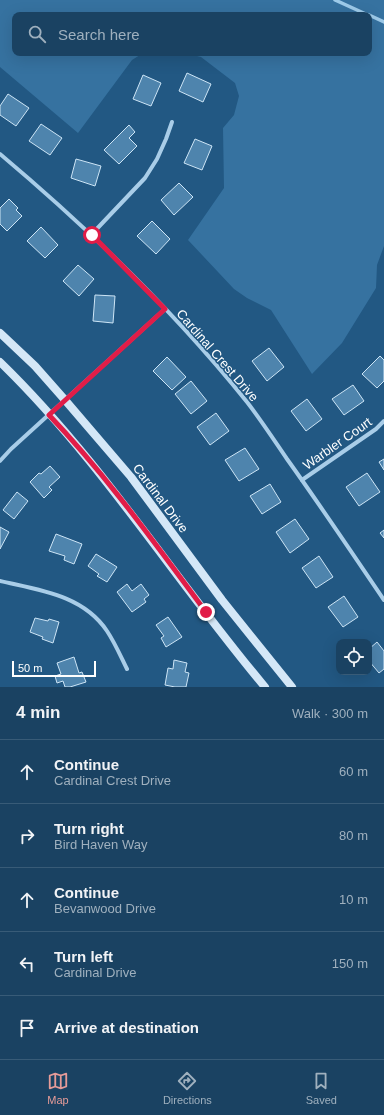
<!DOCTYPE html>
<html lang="en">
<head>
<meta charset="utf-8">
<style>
  body { margin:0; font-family:Helvetica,sans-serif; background:#234968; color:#f1f3f6 }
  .controls { position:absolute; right:12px; bottom:12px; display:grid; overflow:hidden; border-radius:8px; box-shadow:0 4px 16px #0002 }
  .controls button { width:36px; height:36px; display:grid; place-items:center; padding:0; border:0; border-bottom:1px solid #385b77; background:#1a4262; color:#f1f3f6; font:20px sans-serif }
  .scale { position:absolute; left:12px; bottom:10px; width:84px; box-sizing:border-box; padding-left:4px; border:2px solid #fff; border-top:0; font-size:11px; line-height:14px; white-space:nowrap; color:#fff; -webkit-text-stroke:3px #225883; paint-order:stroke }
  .stop { position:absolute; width:12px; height:12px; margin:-9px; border:3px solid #e11d48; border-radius:50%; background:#fff }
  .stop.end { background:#e11d48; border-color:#fff; box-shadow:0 1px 4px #0008 }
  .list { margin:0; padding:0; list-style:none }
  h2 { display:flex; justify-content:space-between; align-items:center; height:52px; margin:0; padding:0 16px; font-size:17px }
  h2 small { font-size:13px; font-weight:400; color:#9fb0be }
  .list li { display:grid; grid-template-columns:26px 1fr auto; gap:12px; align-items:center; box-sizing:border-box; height:64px; padding:0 16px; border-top:1px solid #385b77 }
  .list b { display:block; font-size:15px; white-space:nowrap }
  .list p { margin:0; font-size:13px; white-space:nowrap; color:#9fb0be }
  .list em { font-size:13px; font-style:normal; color:#9fb0be }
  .icon { flex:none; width:22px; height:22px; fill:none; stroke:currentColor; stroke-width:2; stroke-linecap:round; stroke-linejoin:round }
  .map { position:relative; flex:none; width:384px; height:687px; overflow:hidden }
  .search { position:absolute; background:#1a4262; box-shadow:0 4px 16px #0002; left:12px; right:12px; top:12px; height:44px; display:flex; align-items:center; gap:10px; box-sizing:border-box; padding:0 14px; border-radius:8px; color:#9fb0be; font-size:15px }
  .sheet { height:372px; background:#1a4262 }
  nav { display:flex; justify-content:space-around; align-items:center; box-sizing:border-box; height:56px; border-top:1px solid #385b77; background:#1a4262; font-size:11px; color:#9fb0be }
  nav a { display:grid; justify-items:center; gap:2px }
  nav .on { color:#e69b98 }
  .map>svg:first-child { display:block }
</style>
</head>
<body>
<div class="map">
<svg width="384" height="687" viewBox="0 0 384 687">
  <rect width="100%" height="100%" fill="#225883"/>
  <polygon fill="#3672a0" points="0,0 384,0 384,246 377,265 376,288 342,343 312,374 271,310 247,298 234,289 188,240 224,188 223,128 234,115 239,96 235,83 201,57 185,53 369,53 369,15 15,15 15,53 143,53 132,60 78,133 0,67"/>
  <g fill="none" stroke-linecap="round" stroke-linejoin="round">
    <g stroke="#9dcae9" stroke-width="3.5">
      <polyline points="335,0 368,15"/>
      <polyline points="369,15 384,22"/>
    </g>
  </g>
  <g fill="#4e84ad" stroke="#cde5f6">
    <polygon points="187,73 211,84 203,102 179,91"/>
    <polygon points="143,75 161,83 151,106 133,99"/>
    <polygon points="8,94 29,108 16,126 0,115 0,106"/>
    <polygon points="41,124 62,138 50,155 29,141"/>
    <polygon points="129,125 135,132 129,138 137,146 119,164 104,150"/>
    <polygon points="195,139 212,146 202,170 184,163"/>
    <polygon points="76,159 101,166 95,186 71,178"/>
    <polygon points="179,183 193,197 174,215 161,200"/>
    <polygon points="9,199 18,208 16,210 22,216 7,231 0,224 0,208"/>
    <polygon points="152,221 170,239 156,254 137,236"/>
    <polygon points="41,227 58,245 45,258 27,241"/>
    <polygon points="78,265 94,279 79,296 63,281"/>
    <polygon points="95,295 115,296 113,323 93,321"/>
    <polygon points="269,348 284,367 267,381 252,361"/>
    <polygon points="380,356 384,360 384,381 377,388 362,374"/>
    <polygon points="167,357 186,377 172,390 153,371"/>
    <polygon points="191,381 207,401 191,414 175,394"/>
    <polygon points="353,385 364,401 344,415 332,399"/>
    <polygon points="307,399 322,419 306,431 291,411"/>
    <polygon points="216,413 229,431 210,445 197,427"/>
    <polygon points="245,448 259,469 239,481 225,460"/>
    <polygon points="384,459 384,470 379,462"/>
    <polygon points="50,466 60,477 49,487 52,490 44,498 30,482 39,473 41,474"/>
    <polygon points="367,473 380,492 359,506 346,487"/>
    <polygon points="270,484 281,502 262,514 250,496"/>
    <polygon points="17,492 28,501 14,519 3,510"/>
    <polygon points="295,519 309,539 290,553 276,532"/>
    <polygon points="0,527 9,532 0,549"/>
    <polygon points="384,530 384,538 380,533"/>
    <polygon points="56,534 82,544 74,564 64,560 65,556 49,551"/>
    <polygon points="96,554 117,567 107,582 97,576 99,574 88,566"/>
    <polygon points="319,556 333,577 316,588 302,568"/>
    <polygon points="127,584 132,591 141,584 149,595 144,599 146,602 132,612 117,592"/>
    <polygon points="344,596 358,617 343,627 328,607"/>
    <polygon points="168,617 182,637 166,647 161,638 164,636 156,625"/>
    <polygon points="35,618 48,621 49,619 59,622 53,643 42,639 43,637 30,632"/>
    <polygon points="377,642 384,651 384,669 379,673 369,661 369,649"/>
    <polygon points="74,657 79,673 82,672 86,682 70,687 65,687 63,681 57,683 55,676 61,674 57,663"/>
    <polygon points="174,660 187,663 185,672 189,673 186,687 175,687 165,685 168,668 173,669"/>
  </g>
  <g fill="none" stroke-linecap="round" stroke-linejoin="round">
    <g stroke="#a9cde8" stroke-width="4">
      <path d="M0,154C89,229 174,311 247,402C261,420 274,440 287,459C320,505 352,553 384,600"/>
      <polyline points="91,235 145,178 157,159 166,139 172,122"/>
      <polyline points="0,461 11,449 165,309"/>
      <polyline points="302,480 376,429 384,421"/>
      <path d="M0,581C39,590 83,595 107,631C115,643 121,657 127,669"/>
    </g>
    <g stroke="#d4e7f7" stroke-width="8">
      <polyline points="0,333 35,366 65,400 131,477 222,600 292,687"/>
      <path d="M0,362C101,460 175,580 265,687"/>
    </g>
  </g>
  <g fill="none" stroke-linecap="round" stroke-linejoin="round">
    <path stroke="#e11d48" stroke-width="5" d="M92,235L165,309L49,415C107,476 156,545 206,612"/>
  </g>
  <g text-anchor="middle" stroke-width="3" stroke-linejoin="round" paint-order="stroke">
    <g font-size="13" fill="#fff" stroke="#225883">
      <text transform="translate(218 355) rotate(49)" y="5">Cardinal Crest Drive</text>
      <text transform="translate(337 443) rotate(-35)" y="5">Warbler Court</text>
      <text transform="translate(161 498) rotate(53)" y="5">Cardinal Drive</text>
    </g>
  </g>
</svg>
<div class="controls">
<button><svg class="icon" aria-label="locate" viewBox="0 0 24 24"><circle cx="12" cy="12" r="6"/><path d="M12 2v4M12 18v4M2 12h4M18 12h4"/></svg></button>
</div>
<div class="scale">50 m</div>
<div class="stop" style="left:92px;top:235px"></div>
<div class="stop end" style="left:206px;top:612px"></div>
<div class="search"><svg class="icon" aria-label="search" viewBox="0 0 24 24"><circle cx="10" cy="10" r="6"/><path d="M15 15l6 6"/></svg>Search here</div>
</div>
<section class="sheet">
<h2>4 min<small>Walk · 300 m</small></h2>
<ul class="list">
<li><svg class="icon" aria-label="ahead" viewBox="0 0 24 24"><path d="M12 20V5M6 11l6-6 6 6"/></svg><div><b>Continue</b><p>Cardinal Crest Drive</p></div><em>60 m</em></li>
<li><svg class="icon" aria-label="right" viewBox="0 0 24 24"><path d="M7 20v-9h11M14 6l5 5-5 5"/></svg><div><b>Turn right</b><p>Bird Haven Way</p></div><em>80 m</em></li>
<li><svg class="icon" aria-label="ahead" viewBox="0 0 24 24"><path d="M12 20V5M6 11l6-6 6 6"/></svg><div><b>Continue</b><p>Bevanwood Drive</p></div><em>10 m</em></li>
<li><svg class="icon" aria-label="left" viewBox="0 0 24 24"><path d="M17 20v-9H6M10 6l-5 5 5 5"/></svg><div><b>Turn left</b><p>Cardinal Drive</p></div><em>150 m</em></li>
<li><svg class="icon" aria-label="arrive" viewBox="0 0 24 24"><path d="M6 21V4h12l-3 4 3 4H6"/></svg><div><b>Arrive at destination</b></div></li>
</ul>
</section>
<nav>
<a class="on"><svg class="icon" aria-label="map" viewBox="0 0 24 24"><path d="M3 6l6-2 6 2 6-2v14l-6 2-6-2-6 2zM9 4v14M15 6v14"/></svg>Map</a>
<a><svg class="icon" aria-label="directions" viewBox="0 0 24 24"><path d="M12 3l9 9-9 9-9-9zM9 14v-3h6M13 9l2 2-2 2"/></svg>Directions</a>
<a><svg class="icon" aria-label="saved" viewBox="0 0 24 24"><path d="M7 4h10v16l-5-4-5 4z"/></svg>Saved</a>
</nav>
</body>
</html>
